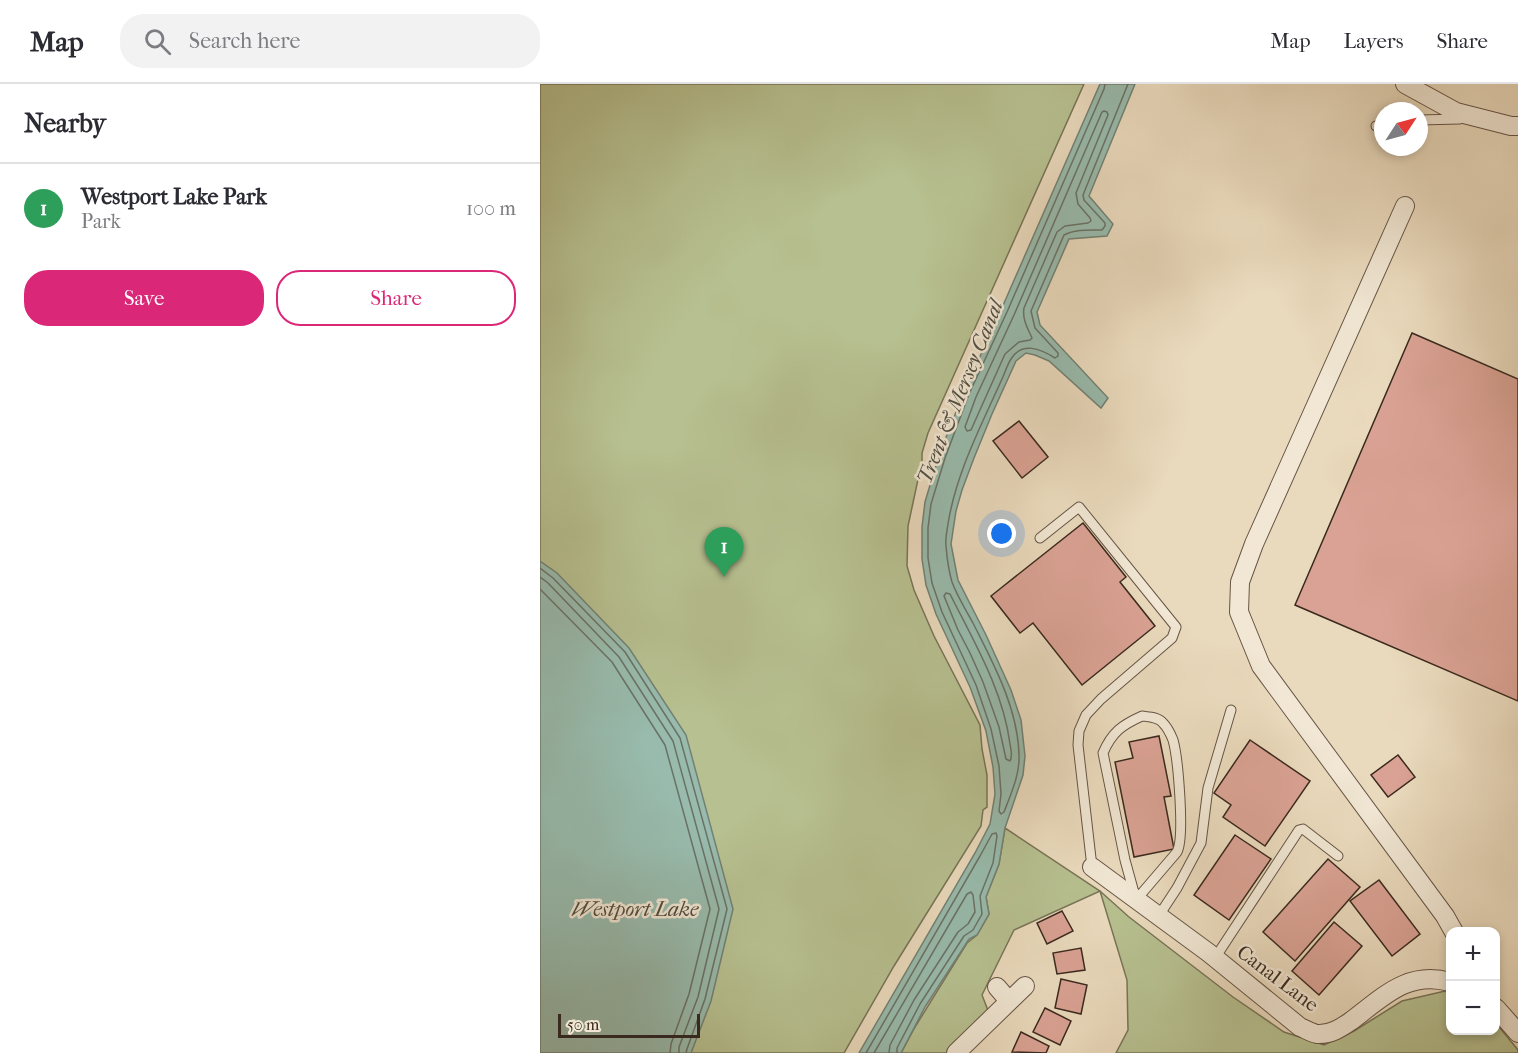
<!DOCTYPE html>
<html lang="en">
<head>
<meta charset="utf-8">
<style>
  body { margin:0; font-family:"IM FELL French Canon",serif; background:#f2f2f3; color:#2b2b33 }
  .controls { position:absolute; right:18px; bottom:18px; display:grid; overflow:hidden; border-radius:12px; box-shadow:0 3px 9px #0003 }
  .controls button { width:54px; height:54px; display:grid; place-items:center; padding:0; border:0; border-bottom:2px solid #e1e1e2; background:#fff; color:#2b2b33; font:30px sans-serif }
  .compass { position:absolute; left:834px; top:18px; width:54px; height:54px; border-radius:50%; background:#fff; box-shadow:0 3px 9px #0003; rotate:54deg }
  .scale { position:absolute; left:18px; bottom:15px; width:142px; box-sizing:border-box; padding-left:6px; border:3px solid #3a291e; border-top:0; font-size:16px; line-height:21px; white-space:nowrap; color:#3a291e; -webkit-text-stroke:4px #f1e7d4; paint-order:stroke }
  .you { position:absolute; left:462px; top:450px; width:21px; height:21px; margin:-15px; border:4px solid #fff; border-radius:50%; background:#1a73e8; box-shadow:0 0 0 9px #1a73e833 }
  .badge { display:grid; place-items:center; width:39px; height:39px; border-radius:50%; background:#db2777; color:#fff; font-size:20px; font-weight:700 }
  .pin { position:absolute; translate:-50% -50px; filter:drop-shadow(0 2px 3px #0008) }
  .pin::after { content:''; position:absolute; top:32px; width:21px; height:18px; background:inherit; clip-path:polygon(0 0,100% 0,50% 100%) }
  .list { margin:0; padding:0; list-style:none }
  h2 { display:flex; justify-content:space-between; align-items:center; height:78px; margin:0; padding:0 24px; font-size:26px }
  h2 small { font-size:20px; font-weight:400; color:#7c7c81 }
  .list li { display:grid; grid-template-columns:39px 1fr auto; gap:18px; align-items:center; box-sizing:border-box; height:90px; padding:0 24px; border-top:2px solid #e1e1e2 }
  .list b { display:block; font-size:22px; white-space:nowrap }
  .list p { margin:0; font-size:20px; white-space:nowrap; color:#7c7c81 }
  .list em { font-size:20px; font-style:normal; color:#7c7c81 }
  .actions { display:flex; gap:12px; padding:18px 24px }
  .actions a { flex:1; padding:14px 0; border:2px solid #db2777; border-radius:24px; text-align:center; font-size:21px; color:#db2777 }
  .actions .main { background:#db2777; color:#fff }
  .icon { flex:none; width:33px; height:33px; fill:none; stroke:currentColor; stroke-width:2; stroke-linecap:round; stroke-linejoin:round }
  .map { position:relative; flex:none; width:978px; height:969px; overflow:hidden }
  header { display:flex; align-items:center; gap:36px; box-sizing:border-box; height:84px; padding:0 30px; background:#fff; border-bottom:2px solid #e1e1e2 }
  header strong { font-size:28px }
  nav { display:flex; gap:33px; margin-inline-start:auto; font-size:21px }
  .search { width:420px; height:54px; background:#f2f2f3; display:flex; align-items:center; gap:15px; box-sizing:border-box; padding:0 21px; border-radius:24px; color:#7c7c81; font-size:22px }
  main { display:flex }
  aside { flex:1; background:#fff }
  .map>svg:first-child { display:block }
</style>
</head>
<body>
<header>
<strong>Map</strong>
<div class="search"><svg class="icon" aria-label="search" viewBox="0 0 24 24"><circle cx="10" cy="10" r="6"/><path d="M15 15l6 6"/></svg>Search here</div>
<nav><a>Map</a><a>Layers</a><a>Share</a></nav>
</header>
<main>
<aside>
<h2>Nearby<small></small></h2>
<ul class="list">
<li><span class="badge" style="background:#2e9e5b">1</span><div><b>Westport Lake Park</b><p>Park</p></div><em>100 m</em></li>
</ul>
<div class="actions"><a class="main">Save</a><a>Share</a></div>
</aside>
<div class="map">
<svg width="978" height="969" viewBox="0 0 978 969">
  <rect width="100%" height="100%" fill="#eadabd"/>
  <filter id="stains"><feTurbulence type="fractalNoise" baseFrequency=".00333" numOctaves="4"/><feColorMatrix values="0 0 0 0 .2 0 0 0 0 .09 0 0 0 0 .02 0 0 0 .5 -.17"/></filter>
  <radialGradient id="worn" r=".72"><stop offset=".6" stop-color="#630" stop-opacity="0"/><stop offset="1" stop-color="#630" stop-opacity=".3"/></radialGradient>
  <g fill="#b7c090" stroke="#787457" stroke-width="1.5">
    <polygon points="0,0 544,0 388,349 382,369 382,377 368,442 367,482 374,506 394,552 440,641 442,665 447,691 447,723 443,726 441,742 354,882 304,969 0,969"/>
    <polygon points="465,744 560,807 589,833 693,913 744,948 784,961 814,947 862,917 905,907 910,910 910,946 956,946 956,939 978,966 978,969 576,969 588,946 587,896 560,807 474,846 442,911 449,929 409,969 361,969 375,943 427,859 437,851 449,830 446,813 459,780"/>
  </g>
  <g fill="#98bbad" stroke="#728174" stroke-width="1.5">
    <polygon points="560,0 595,0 549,112 573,140 567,152 529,155 497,228 500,241 568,314 561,324 509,277 495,271 486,269 476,277 452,330 434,374 422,406 416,427 411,460 418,496 446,551 471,606 481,636 485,672 483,691 465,744 459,780 446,813 449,830 437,851 429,855 385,923 361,969 319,969 435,769 450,740 455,710 453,683 446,647 430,603 396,530 386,501 382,475 382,443 385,418 399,371 424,308 461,226"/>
    <polygon points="0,477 17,489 89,564 146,651 193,825 171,917 151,969 0,969"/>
  </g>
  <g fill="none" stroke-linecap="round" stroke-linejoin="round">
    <g stroke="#697266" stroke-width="1.5">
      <path d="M565,0L564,5L467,228L429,310L405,374L391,420L388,444V474L392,499L402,528L436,601L451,645L459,682L461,710L459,727L461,730L464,728C471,710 480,690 479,671C478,624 453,579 433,539C426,526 417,512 412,498C409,488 407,474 406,462C405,455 407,447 408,440C416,389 441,342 462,295C465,289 467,281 471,275C482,257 501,265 515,274L518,272V269L495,244L491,227L524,151C535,145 549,146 562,146L565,142V139L544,116L543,111L588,0"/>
      <path d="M564,27L567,28L568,31L536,109L538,120L550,134L551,137L548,139L525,142L517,148L484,224C482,235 488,245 492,254L490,256L479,258L465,270L431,346L427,347L425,343L436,313L474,231L562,28Z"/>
      <polyline points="0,484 13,494 85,568 140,654 187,825 165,915 147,965 146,969"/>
      <polyline points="0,493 8,499 79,573 133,657 179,825 158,913 139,963 139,969"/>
      <polyline points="0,505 72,578 125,661 170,825 149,910 131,960 130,969"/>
      <path d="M406,509L410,510C434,558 463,606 470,660C471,666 473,671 470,677L466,675L459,643L443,598L430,569L418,546L404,512Z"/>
      <polyline points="326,969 440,772 452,750 456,749 457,752 453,779 440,812 442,830 433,846 424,852 380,920 357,964 357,969"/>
      <polyline points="334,969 427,810 431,808 433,811 435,828 428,840 418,848 374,916 350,961 349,969"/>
    </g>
  </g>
  <g fill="#daa294" stroke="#3a291e" stroke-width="1.5">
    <polygon points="872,249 978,295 978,617 755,521"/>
    <polygon points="479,337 508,373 482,394 453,357"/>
    <polygon points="543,439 586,493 580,498 615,542 542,601 493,539 480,549 451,512"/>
    <polygon points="619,652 631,712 624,713 634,765 594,773 575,678 593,674 589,658"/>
    <polygon points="710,656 770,697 725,762 683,733 691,721 674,709"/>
    <polygon points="858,671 875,693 848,713 831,691"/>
    <polygon points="695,751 731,775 689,836 654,811"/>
    <polygon points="788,775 820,803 755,877 723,848"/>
    <polygon points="839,796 880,850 852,872 810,817"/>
    <polygon points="522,827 533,847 507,860 497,839"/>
    <polygon points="794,838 822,862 779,911 752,887"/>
    <polygon points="541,864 545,886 517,890 513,869"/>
    <polygon points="521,895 547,901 541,930 515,924"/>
    <polygon points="505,924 531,937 520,961 493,948"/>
    <polygon points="481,948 509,962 506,969 472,968"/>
  </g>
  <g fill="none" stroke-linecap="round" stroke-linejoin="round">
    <defs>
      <g id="service">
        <polyline points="879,36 920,35"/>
        <polyline points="836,42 843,41"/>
        <polyline points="500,454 539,423 636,543 632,554 561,615 546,631 539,647 538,661 552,783"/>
        <path d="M602,632C610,633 618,633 623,639C627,643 631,651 633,656C638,674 645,753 637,768L596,816L585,776L563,669C572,648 582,641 602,632Z"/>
        <polyline points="618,833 637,804 661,759 668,704 691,626"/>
        <polyline points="675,874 759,746 763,745 798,772"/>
      </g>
      <g id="minor">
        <polyline points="865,0 916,28 971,42 978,42"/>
        <polyline points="865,122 714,460 700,498 699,528 721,582 905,832 914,848"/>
        <path d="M552,783L669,869L760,943C765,945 772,949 777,950C790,951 801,944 811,937C843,913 868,886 910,898"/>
        <polyline points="457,903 469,917"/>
        <polyline points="956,924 978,949"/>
        <polyline points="416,969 485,902"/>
      </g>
    </defs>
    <use href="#service" stroke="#665546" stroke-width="11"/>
    <use href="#minor" stroke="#665546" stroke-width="20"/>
    <use href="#service" stroke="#f1e7d4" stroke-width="9"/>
    <use href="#minor" stroke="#f1e7d4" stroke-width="18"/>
  </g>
  <g text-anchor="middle" stroke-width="5" stroke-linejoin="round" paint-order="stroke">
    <g font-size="20" fill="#3a291e" stroke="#f1e7d4">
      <text transform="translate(738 894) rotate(37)" y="7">Canal Lane</text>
    </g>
    <g font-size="21" font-style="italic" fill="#524e42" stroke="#f1e7d4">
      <text transform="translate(420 308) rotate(-68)" y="7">Trent &amp; Mersey Canal</text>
      <text x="95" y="832">Westport Lake</text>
    </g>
  </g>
  <rect width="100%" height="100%" filter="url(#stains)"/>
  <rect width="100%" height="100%" fill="url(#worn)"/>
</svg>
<div class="controls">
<button>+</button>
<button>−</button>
</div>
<svg class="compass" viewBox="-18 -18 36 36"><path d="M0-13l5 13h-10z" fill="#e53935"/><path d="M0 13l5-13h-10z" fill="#7c7c81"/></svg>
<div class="scale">50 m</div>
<div class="you"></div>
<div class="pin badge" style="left:184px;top:493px;background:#2e9e5b">1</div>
</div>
</main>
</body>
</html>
